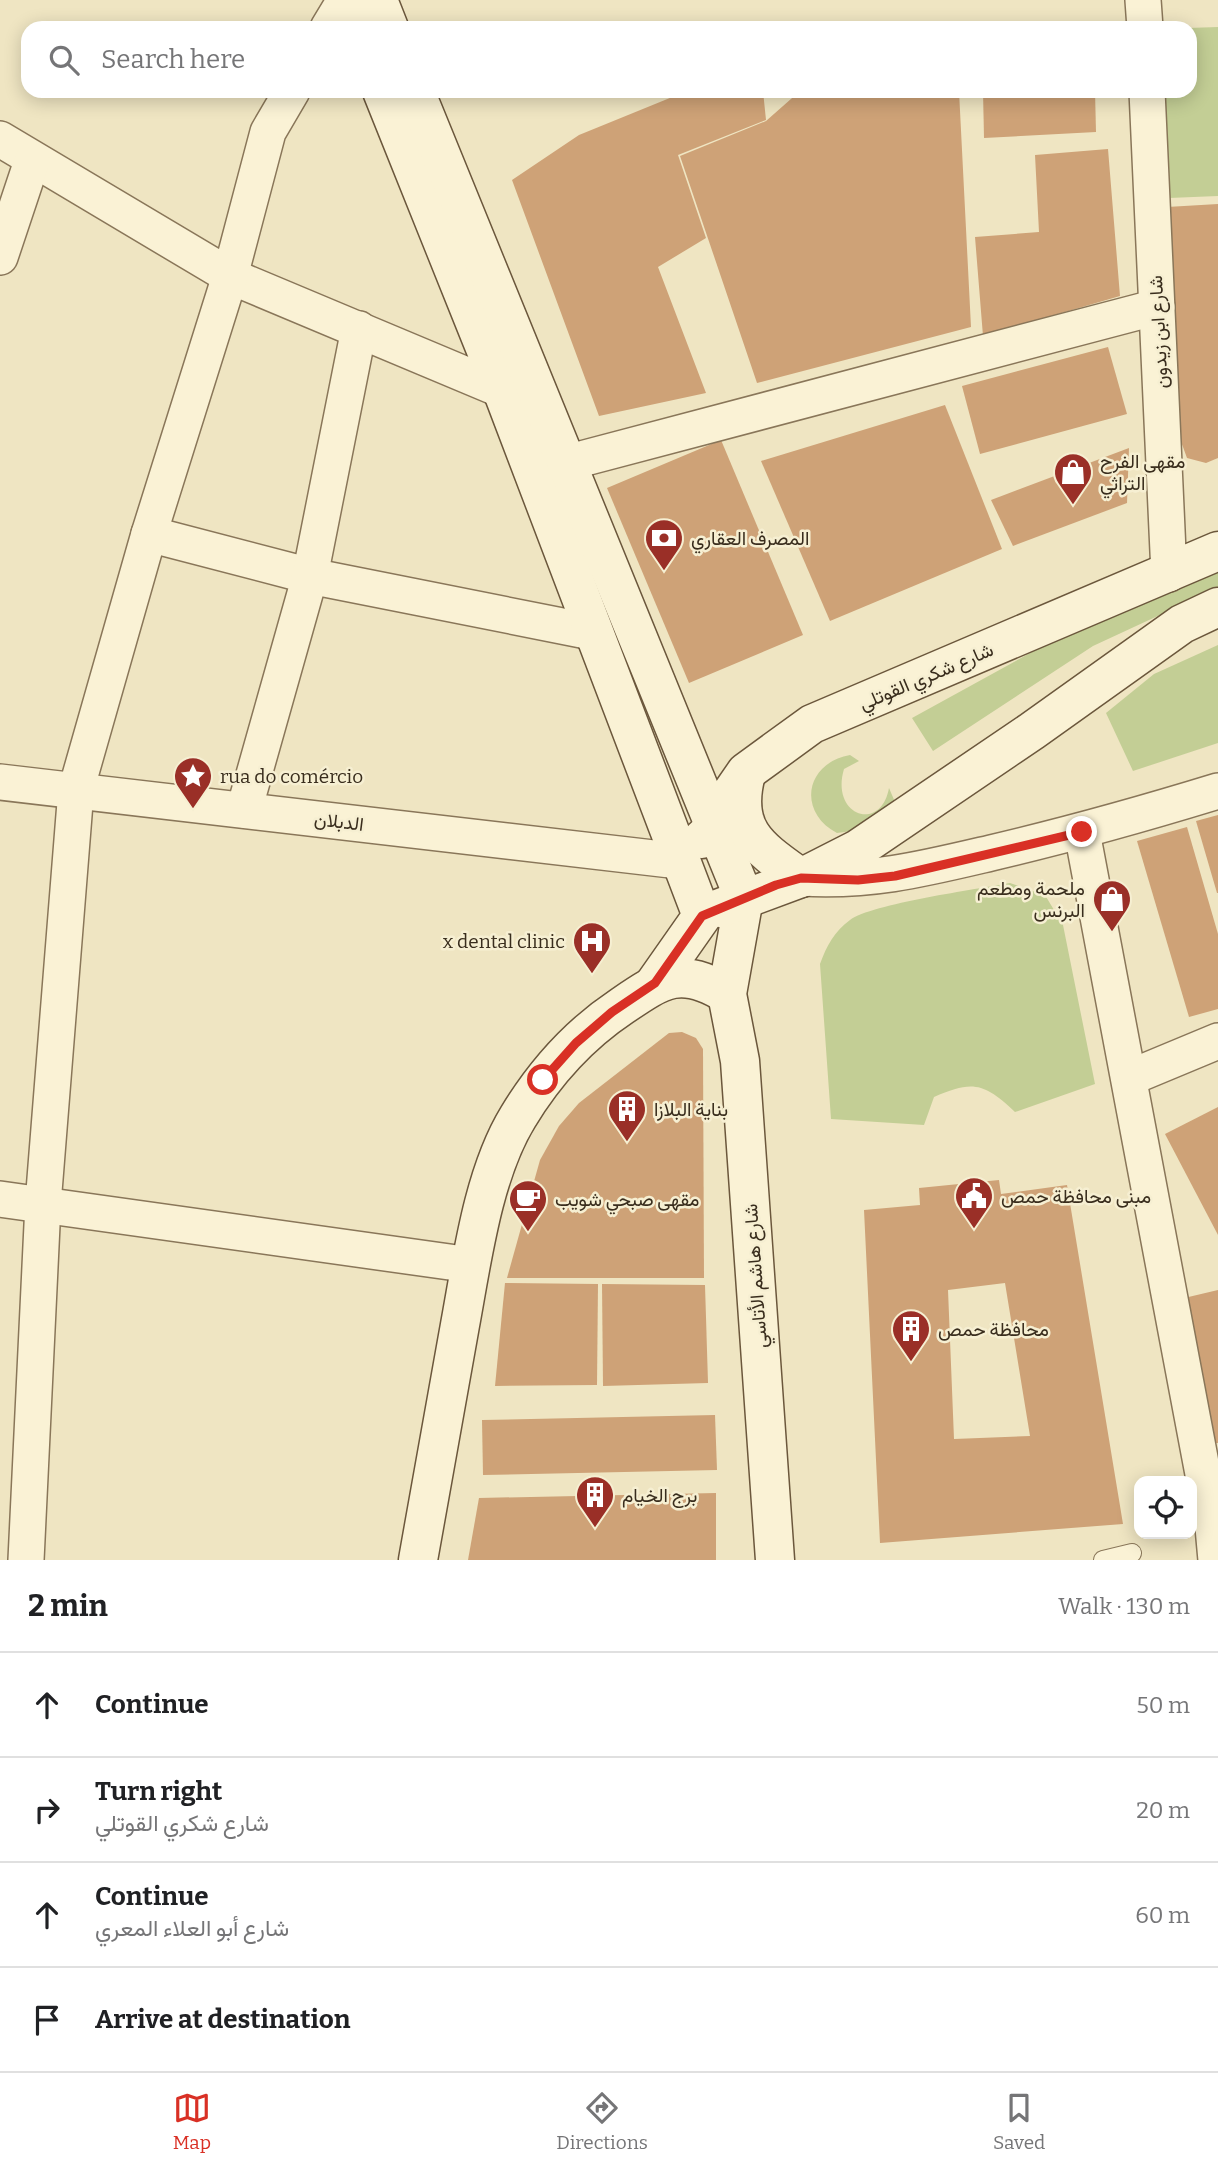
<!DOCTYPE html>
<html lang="en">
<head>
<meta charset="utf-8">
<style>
  body { margin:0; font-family:Bitter,Vazirmatn,serif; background:#f2f2f2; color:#202124 }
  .controls { position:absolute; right:21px; bottom:21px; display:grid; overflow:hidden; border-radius:14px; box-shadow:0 4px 18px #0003 }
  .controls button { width:63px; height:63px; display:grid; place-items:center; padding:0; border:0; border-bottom:2px solid #e0e0e0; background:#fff; color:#202124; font:35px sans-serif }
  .stop { position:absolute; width:21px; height:21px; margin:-16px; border:5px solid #d93025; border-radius:50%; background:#fff }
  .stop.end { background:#d93025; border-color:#fff; box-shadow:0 2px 7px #0008 }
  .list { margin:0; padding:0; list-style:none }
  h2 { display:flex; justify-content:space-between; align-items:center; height:91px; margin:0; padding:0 28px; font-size:30px }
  h2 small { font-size:23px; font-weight:400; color:#757577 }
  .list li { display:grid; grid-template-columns:46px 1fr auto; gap:21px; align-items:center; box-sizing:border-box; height:105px; padding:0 28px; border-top:2px solid #e0e0e0 }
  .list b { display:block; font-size:26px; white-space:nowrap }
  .list p { margin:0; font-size:23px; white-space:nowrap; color:#757577 }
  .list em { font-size:23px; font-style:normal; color:#757577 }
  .icon { flex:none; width:38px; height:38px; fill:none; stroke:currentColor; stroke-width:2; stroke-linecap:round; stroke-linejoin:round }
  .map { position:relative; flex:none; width:1218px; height:1560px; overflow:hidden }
  .search { position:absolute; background:#fff; box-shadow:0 4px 18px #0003; left:21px; right:21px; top:21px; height:77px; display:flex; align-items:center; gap:18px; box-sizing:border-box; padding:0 24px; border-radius:21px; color:#757577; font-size:26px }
  .sheet { height:511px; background:#fff }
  nav { display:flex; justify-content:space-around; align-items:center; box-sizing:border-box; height:98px; border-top:2px solid #e0e0e0; background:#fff; font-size:19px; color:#757577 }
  nav a { display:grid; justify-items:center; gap:4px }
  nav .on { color:#d93025 }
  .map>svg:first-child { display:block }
</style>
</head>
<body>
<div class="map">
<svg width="1218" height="1560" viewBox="0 0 1218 1560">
  <rect width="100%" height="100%" fill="#efe5c2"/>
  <g fill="#c3ce95">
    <polygon points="1218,27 1218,196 1169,198 1165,91 1190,91 1188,28"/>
    <polygon points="1218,559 1218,588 1093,646 933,751 912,718 1121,603"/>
    <polygon points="1218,645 1218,743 1133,771 1106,713 1154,674"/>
    <path d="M850,755L859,761L844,769C830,816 881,833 889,788L895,802L852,831L837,833C797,812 805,763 850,755Z"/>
    <path d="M1010,883L1045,895L1063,925L1095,1084L1015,1112C984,1083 973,1080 934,1097L924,1125L831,1119L820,964C827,945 834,932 850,920C871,904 978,889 1010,883Z"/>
  </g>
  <g fill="#cea277" fill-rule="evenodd">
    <polygon points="687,91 763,91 766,120 678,155 706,238 658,267 706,393 599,416 512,180 579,135"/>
    <polygon points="800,91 959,91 971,327 757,383 680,156 766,121"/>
    <polygon points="983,91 1095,91 1096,132 984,138"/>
    <polygon points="1108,149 1120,296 983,336 975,237 1039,232 1035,155"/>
    <polygon points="1218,204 1218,458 1206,463 1187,458 1179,436 1167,207"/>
    <polygon points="1108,347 1127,414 980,454 962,386"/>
    <polygon points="945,405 1002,549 830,621 761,461"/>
    <polygon points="721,440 803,635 689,683 607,488"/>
    <polygon points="1129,448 1127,503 1013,546 991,500"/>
    <polygon points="1218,815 1218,893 1217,893 1196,821"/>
    <polygon points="1187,827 1218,934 1218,1009 1189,1017 1137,841"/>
    <polygon points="682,1032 696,1038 703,1049 704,1278 507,1278 540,1160 559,1126 579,1103 669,1033"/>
    <polygon points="1218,1107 1218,1235 1165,1134"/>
    <path d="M999,1180L1001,1194L1067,1185L1123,1524L880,1543L864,1210L920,1205L919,1188ZM1005,1283L1030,1436L954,1439L948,1290Z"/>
    <polygon points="505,1283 598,1284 597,1385 495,1386"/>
    <polygon points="602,1284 705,1285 708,1383 603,1386"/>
    <polygon points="1218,1290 1218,1443 1215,1443 1180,1299"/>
    <polygon points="715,1415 717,1470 483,1475 482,1420"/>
    <polygon points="716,1493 716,1560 468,1560 479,1498"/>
  </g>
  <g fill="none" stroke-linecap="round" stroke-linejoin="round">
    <defs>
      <polyline id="lane" points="1103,1560 1132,1553"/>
      <g id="street">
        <polyline points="1143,0 1145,28"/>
        <polyline points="328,28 345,0"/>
        <polyline points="1147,91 1169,574"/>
        <polyline points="0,139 230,276 502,390"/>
        <polyline points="0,257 32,161"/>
        <polyline points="566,463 1157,307"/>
        <polyline points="149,534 310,576 592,632"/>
        <polyline points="0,782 679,861"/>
        <polyline points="244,810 310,576 359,329"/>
        <polyline points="1082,832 1213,1527 1216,1560"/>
        <path d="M801,878C872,882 923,869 991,853C1068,835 1143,814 1218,791"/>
        <polyline points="1129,1078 1218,1041"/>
        <polyline points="0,1199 471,1265"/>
        <polyline points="26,1560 43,1204 76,790 149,534 230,276 268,132 292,91"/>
      </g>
      <g id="secondary">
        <polyline points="345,0 357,28"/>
        <polyline points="378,0 389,28"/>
        <polyline points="382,91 502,390 702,916 655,983"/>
        <polyline points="415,91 744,898 727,994 740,1061 775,1560"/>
        <path d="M746,774C731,831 759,848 801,878"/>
        <polyline points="702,839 714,828 728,798 746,772 812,724 1218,551"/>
        <polyline points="720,908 801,878 858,849 1032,731 1182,624 1218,607"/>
        <path d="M418,1560C432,1482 446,1404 460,1325C472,1260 483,1174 518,1117C544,1074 580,1034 622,1006C663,978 681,966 727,994"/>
      </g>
    </defs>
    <use href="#lane" stroke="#897659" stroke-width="20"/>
    <use href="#street" stroke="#897659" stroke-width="38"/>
    <use href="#secondary" stroke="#6b573c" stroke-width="41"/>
    <use href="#lane" stroke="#faf2d5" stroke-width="18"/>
    <use href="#street" stroke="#faf2d5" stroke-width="35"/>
    <use href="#secondary" stroke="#faf2d5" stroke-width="38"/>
  </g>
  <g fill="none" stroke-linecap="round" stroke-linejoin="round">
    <polyline stroke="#d93025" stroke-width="9" points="543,1080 576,1043 612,1012 655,983 702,916 776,885 801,878 858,880 895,876 1082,832"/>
  </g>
  <defs>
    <symbol id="shop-pin" viewBox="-11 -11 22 30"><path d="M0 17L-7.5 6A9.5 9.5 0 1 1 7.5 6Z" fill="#9a2f27" stroke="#f6efd2"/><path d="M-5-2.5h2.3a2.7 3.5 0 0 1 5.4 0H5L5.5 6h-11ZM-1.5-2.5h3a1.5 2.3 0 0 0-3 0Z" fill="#fff"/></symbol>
    <symbol id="bank-pin" viewBox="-11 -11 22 30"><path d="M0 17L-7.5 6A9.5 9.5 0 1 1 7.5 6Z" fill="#9a2f27" stroke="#f6efd2"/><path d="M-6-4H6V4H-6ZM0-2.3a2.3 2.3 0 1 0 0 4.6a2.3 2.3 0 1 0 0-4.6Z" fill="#fff"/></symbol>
    <symbol id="sight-pin" viewBox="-11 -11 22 30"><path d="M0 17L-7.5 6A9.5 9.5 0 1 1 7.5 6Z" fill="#9a2f27" stroke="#f6efd2"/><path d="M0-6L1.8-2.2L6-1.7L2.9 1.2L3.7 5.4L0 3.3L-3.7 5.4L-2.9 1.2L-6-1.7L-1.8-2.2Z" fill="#fff"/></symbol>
    <symbol id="hospital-pin" viewBox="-11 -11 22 30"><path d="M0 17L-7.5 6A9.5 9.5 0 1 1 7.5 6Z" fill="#9a2f27" stroke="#f6efd2"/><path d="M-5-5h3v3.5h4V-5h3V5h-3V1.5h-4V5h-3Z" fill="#fff"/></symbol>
    <symbol id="building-pin" viewBox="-11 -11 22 30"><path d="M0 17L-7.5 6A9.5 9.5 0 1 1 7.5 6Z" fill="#9a2f27" stroke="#f6efd2"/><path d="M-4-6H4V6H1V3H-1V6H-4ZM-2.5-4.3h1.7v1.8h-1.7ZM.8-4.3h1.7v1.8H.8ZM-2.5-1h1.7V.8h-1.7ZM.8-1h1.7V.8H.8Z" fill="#fff"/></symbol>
    <symbol id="civic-pin" viewBox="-11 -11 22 30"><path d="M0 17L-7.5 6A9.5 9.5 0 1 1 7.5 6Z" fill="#9a2f27" stroke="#f6efd2"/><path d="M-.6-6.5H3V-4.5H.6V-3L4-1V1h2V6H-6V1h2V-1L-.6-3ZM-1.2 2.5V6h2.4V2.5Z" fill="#fff"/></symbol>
    <symbol id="cafe-pin" viewBox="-11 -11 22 30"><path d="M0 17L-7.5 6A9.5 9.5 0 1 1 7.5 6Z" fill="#9a2f27" stroke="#f6efd2"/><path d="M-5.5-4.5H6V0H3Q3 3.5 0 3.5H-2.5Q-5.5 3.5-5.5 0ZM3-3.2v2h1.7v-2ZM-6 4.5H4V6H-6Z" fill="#fff"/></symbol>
  </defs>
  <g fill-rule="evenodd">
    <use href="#shop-pin" x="1051" y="450" width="44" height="60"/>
    <use href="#bank-pin" x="642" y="516" width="44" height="60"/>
    <use href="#sight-pin" x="171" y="754" width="44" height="60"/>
    <use href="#shop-pin" x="1090" y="877" width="44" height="60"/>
    <use href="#hospital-pin" x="570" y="919" width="44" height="60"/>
    <use href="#building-pin" x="605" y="1087" width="44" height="60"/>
    <use href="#civic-pin" x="952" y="1174" width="44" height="60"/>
    <use href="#cafe-pin" x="506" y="1177" width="44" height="60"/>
    <use href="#building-pin" x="889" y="1307" width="44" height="60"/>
    <use href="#building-pin" x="573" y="1473" width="44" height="60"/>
  </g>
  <g text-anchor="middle" stroke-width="5" stroke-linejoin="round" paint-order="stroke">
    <g font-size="19" fill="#392d1d" stroke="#f6efd2">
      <text transform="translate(1158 332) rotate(-93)" y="7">شارع ابن زيدون</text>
      <text transform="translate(926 676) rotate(-23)" y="7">شارع شكري القوتلي</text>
      <text transform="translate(339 821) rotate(7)" y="7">الدبلان</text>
      <text transform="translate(755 1276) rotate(-94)" y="7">شارع هاشم الأتاسي</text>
    </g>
    <g font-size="19" fill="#392d1d" stroke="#f6efd2" text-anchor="start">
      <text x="1100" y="468">مقهى الفرح<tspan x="1100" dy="22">التراثي</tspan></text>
      <text x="691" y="545">المصرف العقاري</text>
      <text x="220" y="783">rua do comércio</text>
      <text x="1085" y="895" text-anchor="end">ملحمة ومطعم<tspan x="1085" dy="22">البرنس</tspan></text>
      <text x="565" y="948" text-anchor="end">x dental clinic</text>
      <text x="654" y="1116">بناية البلازا</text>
      <text x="1001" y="1203">مبنى محافظة حمص</text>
      <text x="555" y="1206">مقهى صبحي شويب</text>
      <text x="938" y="1336">محافظة حمص</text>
      <text x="622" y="1502">برج الخيام</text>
    </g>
  </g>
</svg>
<div class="controls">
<button><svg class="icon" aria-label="locate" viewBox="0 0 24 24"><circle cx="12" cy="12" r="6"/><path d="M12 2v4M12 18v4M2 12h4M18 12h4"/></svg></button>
</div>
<div class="stop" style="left:543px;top:1080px"></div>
<div class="stop end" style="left:1082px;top:832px"></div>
<div class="search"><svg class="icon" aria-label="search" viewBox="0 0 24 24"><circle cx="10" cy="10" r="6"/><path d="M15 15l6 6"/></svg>Search here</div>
</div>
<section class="sheet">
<h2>2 min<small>Walk · 130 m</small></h2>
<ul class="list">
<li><svg class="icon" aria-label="ahead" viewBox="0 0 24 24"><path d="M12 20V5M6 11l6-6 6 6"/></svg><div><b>Continue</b></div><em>50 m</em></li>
<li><svg class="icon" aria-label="right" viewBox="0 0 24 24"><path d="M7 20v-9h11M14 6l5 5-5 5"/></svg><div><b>Turn right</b><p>شارع شكري القوتلي</p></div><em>20 m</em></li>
<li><svg class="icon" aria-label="ahead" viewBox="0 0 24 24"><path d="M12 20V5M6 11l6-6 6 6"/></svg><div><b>Continue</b><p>شارع أبو العلاء المعري</p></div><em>60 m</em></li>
<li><svg class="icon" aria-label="arrive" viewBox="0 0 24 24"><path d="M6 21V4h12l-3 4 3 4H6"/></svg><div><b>Arrive at destination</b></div></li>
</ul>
</section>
<nav>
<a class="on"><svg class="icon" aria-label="map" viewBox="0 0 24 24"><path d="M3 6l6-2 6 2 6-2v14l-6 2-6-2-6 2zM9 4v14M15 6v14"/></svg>Map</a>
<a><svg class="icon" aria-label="directions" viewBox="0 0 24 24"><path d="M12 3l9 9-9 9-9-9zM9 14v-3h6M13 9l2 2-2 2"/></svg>Directions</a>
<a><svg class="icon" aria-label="saved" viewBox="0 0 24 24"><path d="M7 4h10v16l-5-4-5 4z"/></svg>Saved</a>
</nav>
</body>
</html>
